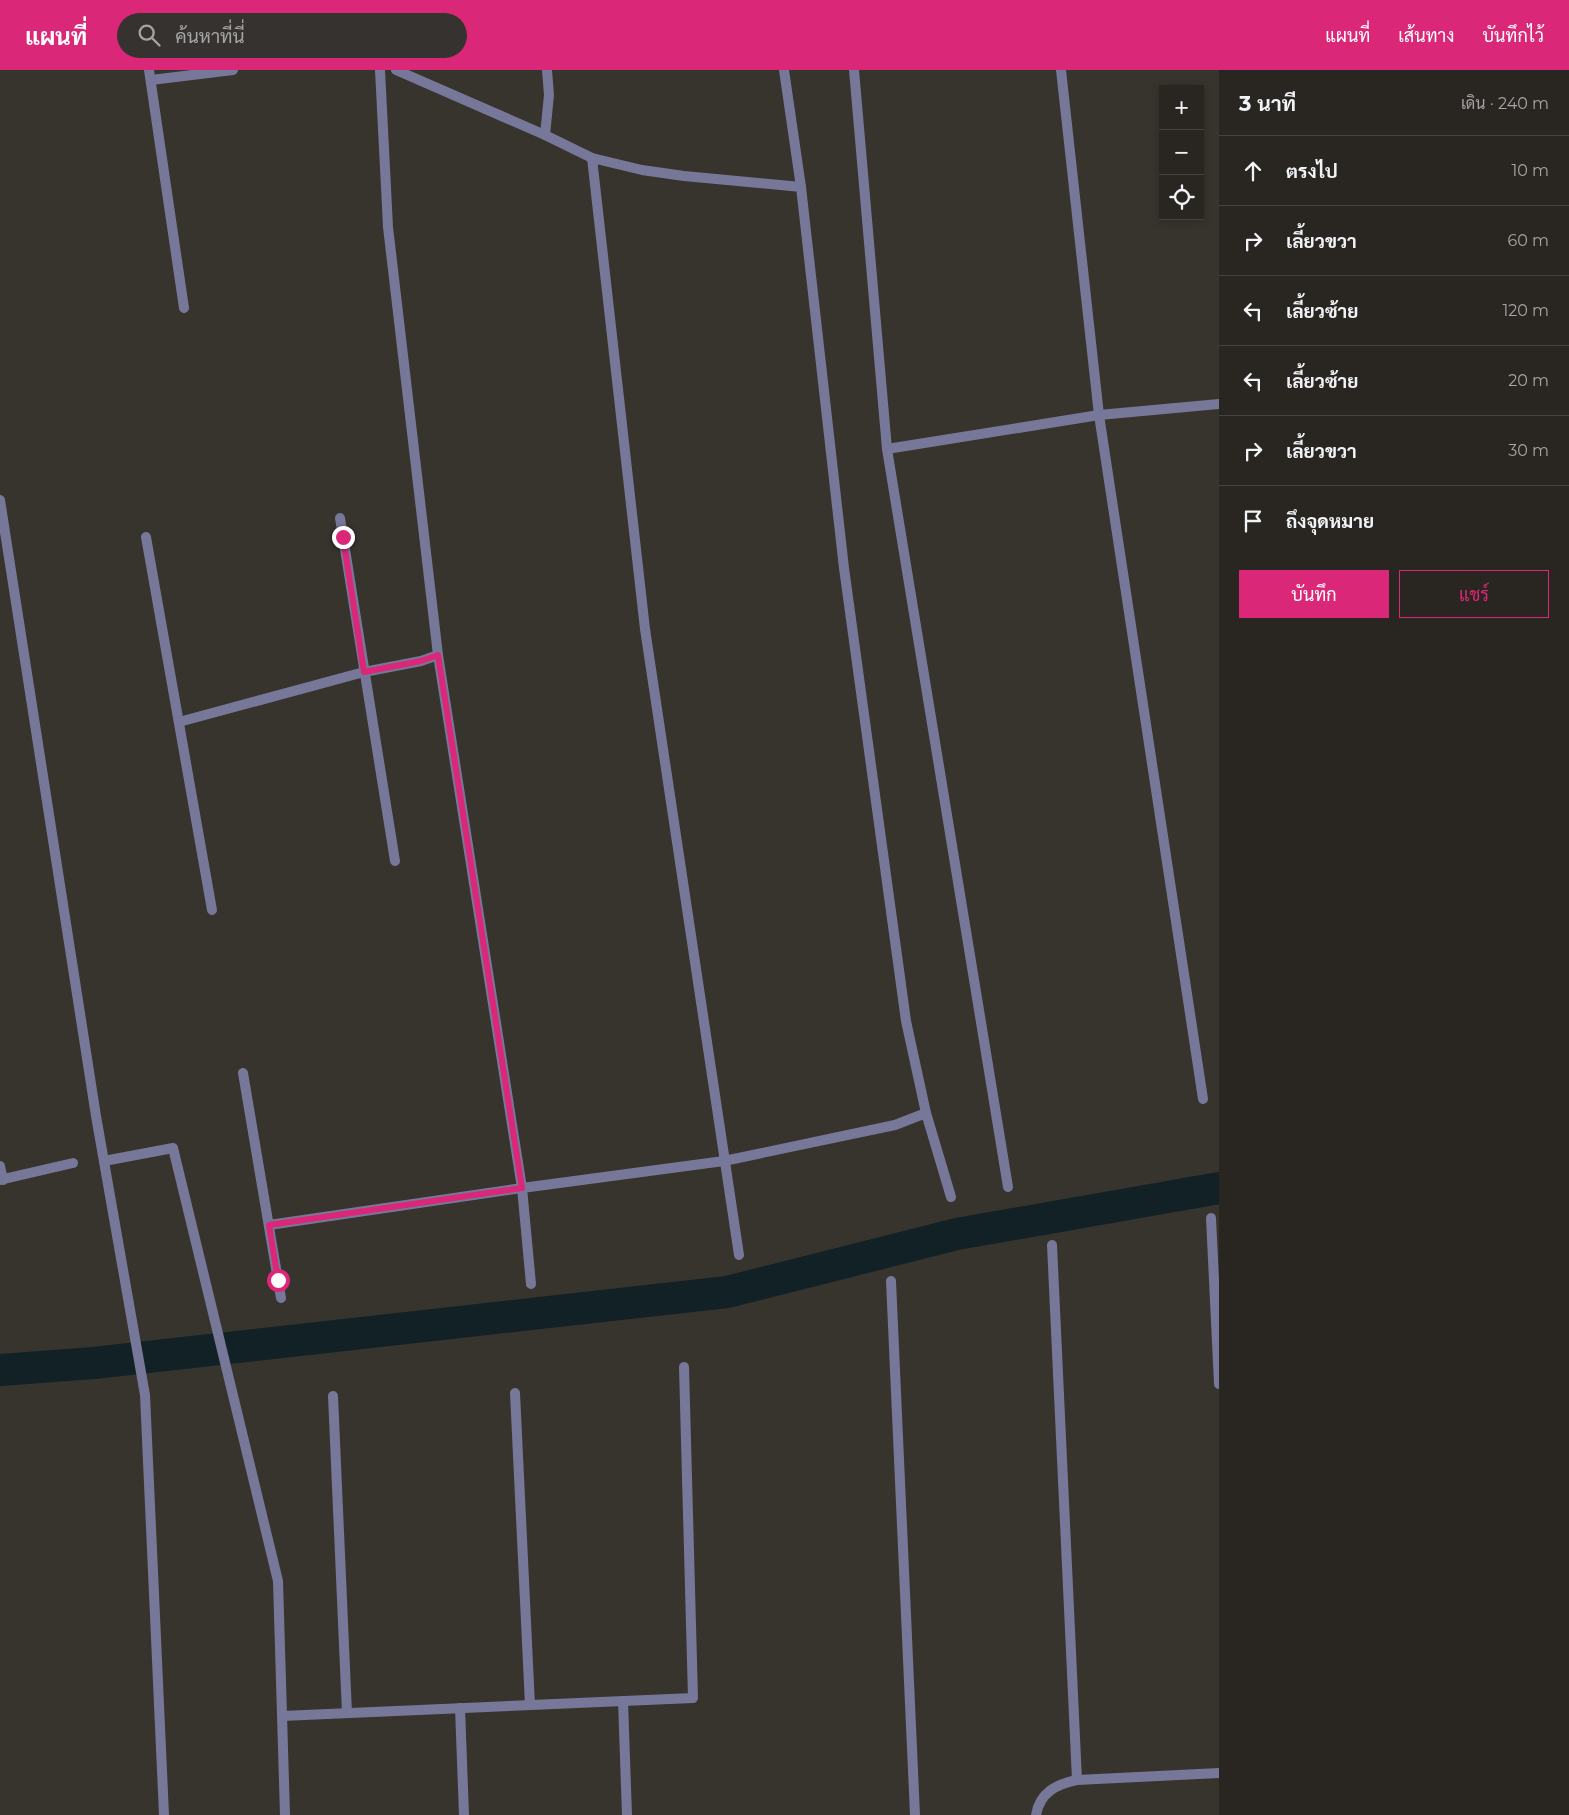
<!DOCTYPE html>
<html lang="th">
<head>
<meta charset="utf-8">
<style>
  body { margin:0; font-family:Montserrat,Sarabun,sans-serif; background:#35322f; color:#f1f3f6 }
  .controls { position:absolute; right:15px; top:15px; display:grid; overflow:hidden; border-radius:0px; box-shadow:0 2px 8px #0003 }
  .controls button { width:45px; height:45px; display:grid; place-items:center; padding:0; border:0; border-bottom:1px solid #454340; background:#292622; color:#f1f3f6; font:25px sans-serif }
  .stop { position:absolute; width:15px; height:15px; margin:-11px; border:4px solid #db2777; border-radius:50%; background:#fff }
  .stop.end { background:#db2777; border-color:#fff; box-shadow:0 1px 5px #0008 }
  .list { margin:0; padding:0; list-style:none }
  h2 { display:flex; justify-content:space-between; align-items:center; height:65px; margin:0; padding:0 20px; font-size:21px }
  h2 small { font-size:16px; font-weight:400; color:#a5a5a5 }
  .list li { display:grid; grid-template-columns:32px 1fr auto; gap:15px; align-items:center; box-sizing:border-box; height:70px; padding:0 20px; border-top:1px solid #454340 }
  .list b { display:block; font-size:19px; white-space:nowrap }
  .list em { font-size:16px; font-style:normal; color:#a5a5a5 }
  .actions { display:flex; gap:10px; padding:15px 20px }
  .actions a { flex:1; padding:11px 0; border:1px solid #db2777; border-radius:0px; text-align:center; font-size:18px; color:#db2777 }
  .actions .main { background:#db2777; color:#fff }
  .icon { flex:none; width:28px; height:28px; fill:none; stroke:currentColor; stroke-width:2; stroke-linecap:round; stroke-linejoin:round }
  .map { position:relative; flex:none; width:1219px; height:1745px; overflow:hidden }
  header { display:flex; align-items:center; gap:30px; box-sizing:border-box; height:70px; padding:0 25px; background:#db2777; color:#fff }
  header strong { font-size:24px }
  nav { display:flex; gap:28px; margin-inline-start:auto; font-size:18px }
  .search { width:350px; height:45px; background:#35322f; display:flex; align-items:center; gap:12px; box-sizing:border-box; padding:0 18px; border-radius:28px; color:#a5a5a5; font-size:19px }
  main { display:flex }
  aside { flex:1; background:#292622 }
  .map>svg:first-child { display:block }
</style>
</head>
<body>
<header>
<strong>แผนที่</strong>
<div class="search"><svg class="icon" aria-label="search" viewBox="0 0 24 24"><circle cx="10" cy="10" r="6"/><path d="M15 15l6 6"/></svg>ค้นหาที่นี่</div>
<nav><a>แผนที่</a><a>เส้นทาง</a><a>บันทึกไว้</a></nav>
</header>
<main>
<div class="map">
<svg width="1219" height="1745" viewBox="0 0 1219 1745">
  <rect width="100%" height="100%" fill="#37332d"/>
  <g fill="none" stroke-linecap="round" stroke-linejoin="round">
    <polyline stroke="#112126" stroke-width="32" points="0,1300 94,1293 727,1222 957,1164 1219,1118"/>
    <g stroke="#779" stroke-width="10">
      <polyline points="149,0 184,238"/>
      <polyline points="380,0 388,157 438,585"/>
      <polyline points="396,0 545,65 592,88 642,100 684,106 801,117"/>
      <polyline points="784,0 801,117 844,498 906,951 926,1043 951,1127"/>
      <polyline points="854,0 887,379 1008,1117"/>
      <polyline points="1061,0 1099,345 1203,1029"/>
      <polyline points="151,10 233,0"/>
      <polyline points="545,65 549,25 547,0"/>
      <polyline points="592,88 645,559 739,1185"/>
      <polyline points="887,379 1099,345 1219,334"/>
      <polyline points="0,430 96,1046 145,1325 164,1745"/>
      <polyline points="340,448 395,791"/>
      <polyline points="146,467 212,840"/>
      <polyline points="179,652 364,602 421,591 438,585 522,1118 531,1214"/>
      <polyline points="243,1003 281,1228"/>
      <polyline points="104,1091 173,1078 278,1511 285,1745"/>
      <polyline points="0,1096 3,1110"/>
      <polyline points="0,1110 73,1093"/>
      <polyline points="1211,1148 1219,1314"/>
      <polyline points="269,1155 522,1118 724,1091 895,1055 926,1043"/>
      <polyline points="1052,1175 1077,1710"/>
      <polyline points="891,1211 915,1745"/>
      <polyline points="515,1323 530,1635"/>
      <polyline points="333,1326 347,1643"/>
      <polyline points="623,1631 627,1745"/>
      <polyline points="460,1638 464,1745"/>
      <polyline points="282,1646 693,1628 684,1297"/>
      <path d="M1036,1745C1040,1722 1057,1714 1077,1710L1219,1703"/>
    </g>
  </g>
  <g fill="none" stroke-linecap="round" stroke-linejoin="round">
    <polyline stroke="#db2777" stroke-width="6" points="278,1210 269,1155 522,1118 438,585 421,591 364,602 343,467"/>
  </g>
</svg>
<div class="controls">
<button>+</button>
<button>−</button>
<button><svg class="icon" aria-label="locate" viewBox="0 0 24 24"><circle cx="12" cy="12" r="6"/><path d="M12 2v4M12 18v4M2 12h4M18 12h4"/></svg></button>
</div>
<div class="stop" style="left:278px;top:1210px"></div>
<div class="stop end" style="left:343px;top:467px"></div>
</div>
<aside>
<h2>3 นาที<small>เดิน · 240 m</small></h2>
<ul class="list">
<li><svg class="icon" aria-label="ahead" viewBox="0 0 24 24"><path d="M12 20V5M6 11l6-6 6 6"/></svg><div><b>ตรงไป</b></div><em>10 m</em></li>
<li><svg class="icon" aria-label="right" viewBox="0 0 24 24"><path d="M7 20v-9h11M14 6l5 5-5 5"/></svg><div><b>เลี้ยวขวา</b></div><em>60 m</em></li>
<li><svg class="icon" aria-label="left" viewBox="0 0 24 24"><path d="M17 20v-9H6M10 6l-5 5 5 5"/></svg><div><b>เลี้ยวซ้าย</b></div><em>120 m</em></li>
<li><svg class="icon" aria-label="left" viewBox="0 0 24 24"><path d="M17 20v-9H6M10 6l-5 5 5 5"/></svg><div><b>เลี้ยวซ้าย</b></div><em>20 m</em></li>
<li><svg class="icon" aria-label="right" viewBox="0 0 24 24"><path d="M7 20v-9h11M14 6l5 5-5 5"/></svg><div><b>เลี้ยวขวา</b></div><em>30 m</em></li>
<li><svg class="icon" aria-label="arrive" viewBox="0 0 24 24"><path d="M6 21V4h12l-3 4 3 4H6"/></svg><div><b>ถึงจุดหมาย</b></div></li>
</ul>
<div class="actions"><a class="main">บันทึก</a><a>แชร์</a></div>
</aside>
</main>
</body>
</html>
